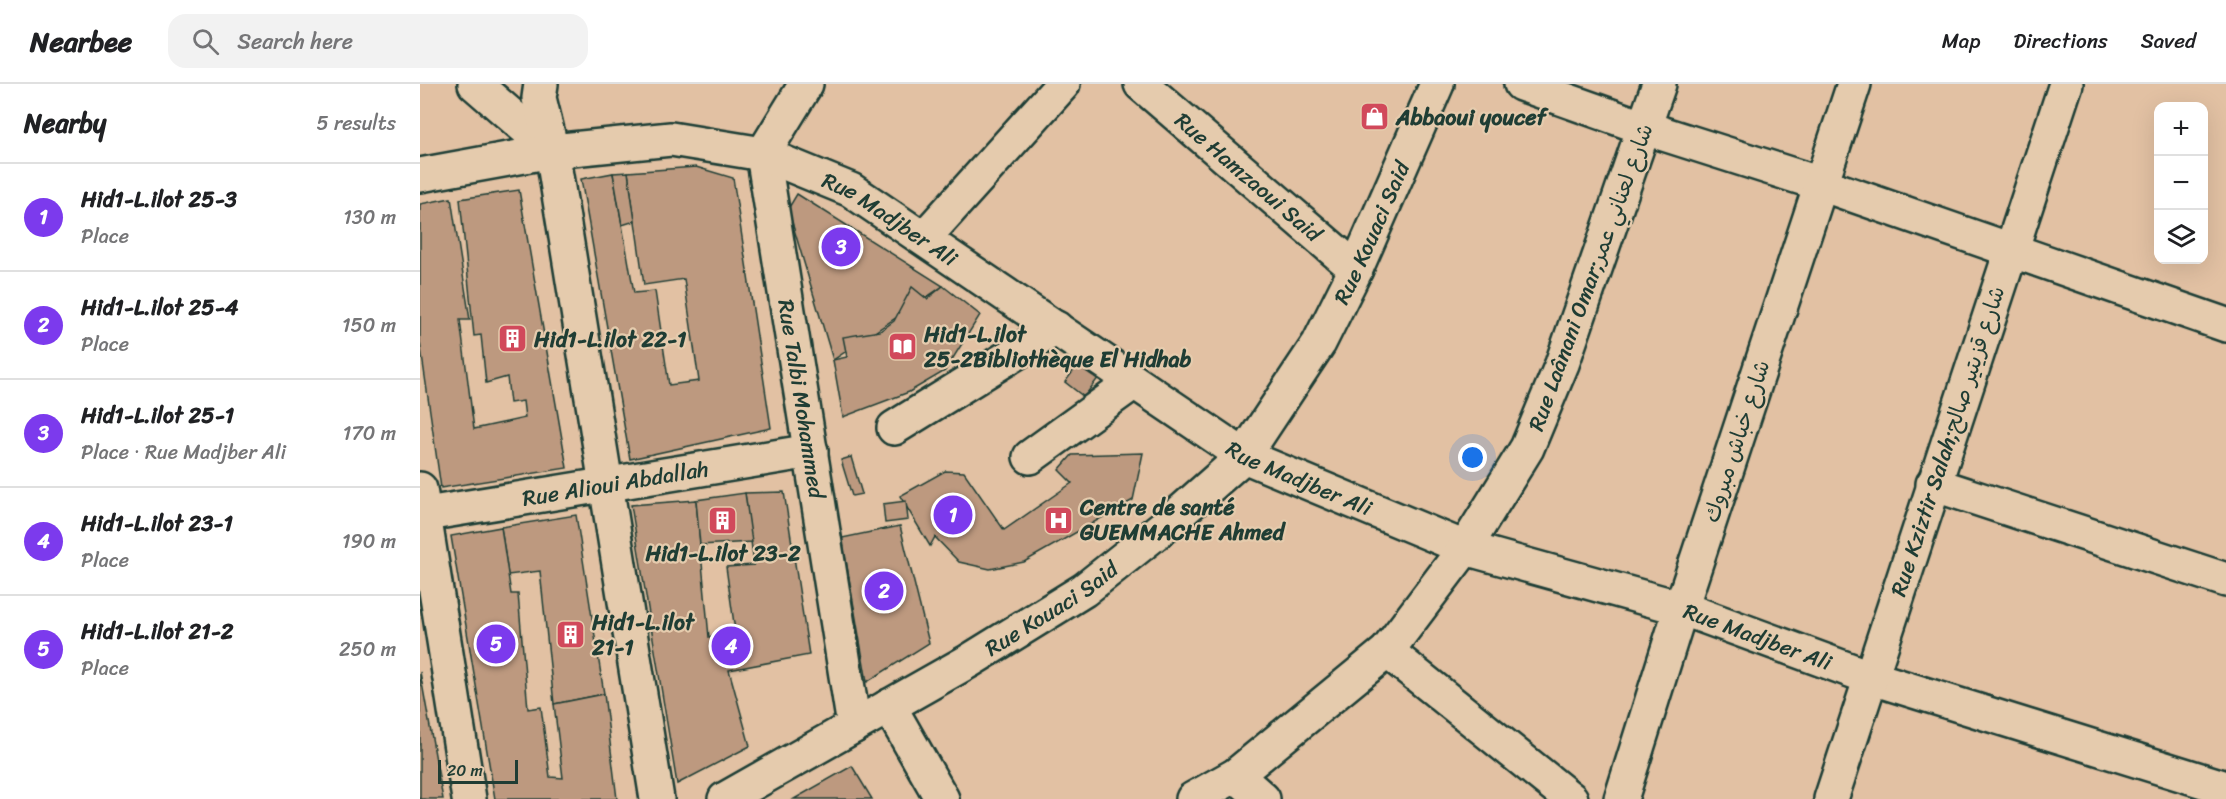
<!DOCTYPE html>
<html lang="en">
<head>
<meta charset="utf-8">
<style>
  body { margin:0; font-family:Sriracha,"Playpen Sans Arabic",sans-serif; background:#f2f2f2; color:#202124 }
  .controls { position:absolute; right:18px; top:18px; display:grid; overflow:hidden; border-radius:12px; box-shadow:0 6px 24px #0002 }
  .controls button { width:54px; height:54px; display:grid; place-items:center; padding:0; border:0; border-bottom:2px solid #e0e0e0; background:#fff; color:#202124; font:30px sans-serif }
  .scale { position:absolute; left:18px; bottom:15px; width:80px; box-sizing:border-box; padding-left:6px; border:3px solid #1f3d34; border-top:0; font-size:16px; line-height:21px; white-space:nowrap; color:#1f3d34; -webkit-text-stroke:4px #e5cbad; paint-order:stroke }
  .you { position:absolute; left:1053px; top:374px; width:21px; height:21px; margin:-15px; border:4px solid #fff; border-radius:50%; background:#1a73e8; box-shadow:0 0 0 9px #1a73e833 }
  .badge { display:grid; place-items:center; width:39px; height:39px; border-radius:50%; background:#7c3aed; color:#fff; font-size:20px; font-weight:700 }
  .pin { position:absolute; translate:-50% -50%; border:3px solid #fff; box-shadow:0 2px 6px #0006 }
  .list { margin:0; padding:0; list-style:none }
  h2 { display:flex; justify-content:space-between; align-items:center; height:78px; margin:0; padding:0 24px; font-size:26px }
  h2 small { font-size:20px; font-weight:400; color:#757577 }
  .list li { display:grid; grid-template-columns:39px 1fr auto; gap:18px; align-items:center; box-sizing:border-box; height:108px; padding:0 24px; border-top:2px solid #e0e0e0 }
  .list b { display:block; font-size:22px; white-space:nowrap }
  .list p { margin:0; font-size:20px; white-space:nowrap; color:#757577 }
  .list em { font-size:20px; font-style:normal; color:#757577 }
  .icon { flex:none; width:33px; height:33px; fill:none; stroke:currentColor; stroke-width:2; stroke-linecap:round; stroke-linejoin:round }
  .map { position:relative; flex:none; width:1806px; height:715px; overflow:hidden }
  header { display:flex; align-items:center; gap:36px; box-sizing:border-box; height:84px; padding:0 30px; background:#fff; border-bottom:2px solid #e0e0e0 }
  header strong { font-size:28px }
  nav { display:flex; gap:33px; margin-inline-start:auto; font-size:21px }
  .search { width:420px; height:54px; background:#f2f2f2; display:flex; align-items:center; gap:15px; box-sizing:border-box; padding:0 21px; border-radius:18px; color:#757577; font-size:22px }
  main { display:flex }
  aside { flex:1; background:#fff }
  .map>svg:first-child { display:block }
</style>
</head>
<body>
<header>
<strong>Nearbee</strong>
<div class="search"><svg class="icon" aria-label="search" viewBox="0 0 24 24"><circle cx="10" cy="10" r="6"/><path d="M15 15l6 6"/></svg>Search here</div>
<nav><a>Map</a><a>Directions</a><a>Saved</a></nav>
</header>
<main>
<aside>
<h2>Nearby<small>5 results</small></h2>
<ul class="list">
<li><span class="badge">1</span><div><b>Hid1-L.ilot 25-3</b><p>Place</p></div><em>130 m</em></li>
<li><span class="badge">2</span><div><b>Hid1-L.ilot 25-4</b><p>Place</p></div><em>150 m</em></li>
<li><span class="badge">3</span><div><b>Hid1-L.ilot 25-1</b><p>Place · Rue Madjber Ali</p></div><em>170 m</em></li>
<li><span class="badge">4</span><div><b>Hid1-L.ilot 23-1</b><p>Place</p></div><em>190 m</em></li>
<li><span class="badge">5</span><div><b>Hid1-L.ilot 21-2</b><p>Place</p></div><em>250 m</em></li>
</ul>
</aside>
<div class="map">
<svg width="1806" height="715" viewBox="0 0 1806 715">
  <rect width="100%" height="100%" fill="#e2c1a3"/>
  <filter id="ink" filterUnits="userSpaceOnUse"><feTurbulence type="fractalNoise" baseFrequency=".0167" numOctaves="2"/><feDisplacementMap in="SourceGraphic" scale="12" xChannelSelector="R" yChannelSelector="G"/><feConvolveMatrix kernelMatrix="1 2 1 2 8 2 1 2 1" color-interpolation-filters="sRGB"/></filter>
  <g filter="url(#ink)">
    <g fill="#bd997f" stroke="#1f3d34" stroke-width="1.5">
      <polygon points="276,83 313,94 351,344 210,375 161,95 193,89 214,209 235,207 249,301 279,297 264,195 224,201 208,88"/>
      <polygon points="208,88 215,137 202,141 193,89"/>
      <polygon points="99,106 147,384 21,404 0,258 0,120 31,114 50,236 40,236 54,345 105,334 103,317 90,319 87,293 66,299 61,251 54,252 40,115"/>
      <polygon points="377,110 523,202 413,276 368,125"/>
      <polygon points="523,202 560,231 525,287 489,308 423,333 413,276 427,273 423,253 460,247 474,237 492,203 507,215"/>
      <polygon points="660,278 679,293 664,313 645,298"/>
      <polygon points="723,369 713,416 604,478 570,485 539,478 515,453 510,462 480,412 525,387 544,388 584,446 652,399 639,386 652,371"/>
      <polygon points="431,373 442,410 432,412 421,376"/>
      <polygon points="364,408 389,571 309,586 330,662 257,700 211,421 276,416 289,553 315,547 306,483 334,481 325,409"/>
      <polygon points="325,409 332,458 280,461 276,416"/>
      <polygon points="486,417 488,436 465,439 463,420"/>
      <polygon points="156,431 184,610 134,620 120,487 88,491 81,443"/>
      <polygon points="480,442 509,559 447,598 422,454"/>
      <polygon points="81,443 91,510 98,510 108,625 121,623 130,693 143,694 134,620 184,610 197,715 75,715 31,452"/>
      <polygon points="0,588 23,715 0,715"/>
      <polygon points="432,682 452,715 374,715"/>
    </g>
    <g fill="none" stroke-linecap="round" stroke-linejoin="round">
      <defs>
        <g id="minor">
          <polyline points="55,0 132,67"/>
          <polyline points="121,0 119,14 132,67 237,715"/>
          <path id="s1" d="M386,0L343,70L434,642"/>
          <path id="s2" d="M721,0L936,185"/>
          <polyline points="1101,0 1225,44 1401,100 1806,241"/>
          <path id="s3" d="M0,91L132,67L251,55L343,70L431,106L824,372L1045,464L1261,524L1449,593L1806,704"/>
          <polyline points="504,154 643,0"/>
          <polyline points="474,344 636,244"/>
          <polyline points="610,373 714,298"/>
          <polyline points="1513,400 1806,496"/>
          <polyline points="0,405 49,715"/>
          <path id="s4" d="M0,431L391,367"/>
          <polyline points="967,567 1151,715"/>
          <polyline points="469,622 522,715"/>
          <polyline points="816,691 843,715"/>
          <path id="s5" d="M305,715L549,577L664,506L747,440L824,372L899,259L936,185L1017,0"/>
          <polyline points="773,715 816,691 967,567 1045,464 1107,364 1142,280 1239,0"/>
          <polyline points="1201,715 1261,524 1434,0"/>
          <polyline points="1411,715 1646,0"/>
        </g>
      </defs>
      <use href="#minor" stroke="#1f3d34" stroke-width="38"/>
      <use href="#minor" stroke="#e5cbad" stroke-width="33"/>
    </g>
  </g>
  <defs>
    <symbol id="shop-square" viewBox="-11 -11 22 22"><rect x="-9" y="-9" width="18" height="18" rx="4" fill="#d1495b" stroke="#e5cbad"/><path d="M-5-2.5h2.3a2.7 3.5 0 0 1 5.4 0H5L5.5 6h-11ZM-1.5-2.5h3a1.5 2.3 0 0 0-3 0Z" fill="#fff"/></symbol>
    <symbol id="building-square" viewBox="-11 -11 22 22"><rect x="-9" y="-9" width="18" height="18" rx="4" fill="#d1495b" stroke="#e5cbad"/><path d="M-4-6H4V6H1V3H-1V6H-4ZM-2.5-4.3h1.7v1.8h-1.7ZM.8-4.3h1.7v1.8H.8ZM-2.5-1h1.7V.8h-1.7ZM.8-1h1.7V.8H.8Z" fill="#fff"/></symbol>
    <symbol id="library-square" viewBox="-11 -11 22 22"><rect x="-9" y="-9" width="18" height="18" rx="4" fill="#d1495b" stroke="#e5cbad"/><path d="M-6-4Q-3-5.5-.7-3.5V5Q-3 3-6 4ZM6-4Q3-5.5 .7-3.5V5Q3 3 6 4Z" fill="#fff"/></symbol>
    <symbol id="hospital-square" viewBox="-11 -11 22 22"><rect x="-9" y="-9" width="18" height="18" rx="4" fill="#d1495b" stroke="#e5cbad"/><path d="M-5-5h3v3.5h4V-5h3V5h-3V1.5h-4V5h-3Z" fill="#fff"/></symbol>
  </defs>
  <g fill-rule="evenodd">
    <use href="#shop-square" x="938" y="16" width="33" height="33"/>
    <use href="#building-square" x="76" y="238" width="33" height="33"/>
    <use href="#library-square" x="466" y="246" width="33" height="33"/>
    <use href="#hospital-square" x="622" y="420" width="33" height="33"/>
    <use href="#building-square" x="286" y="420" width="33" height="33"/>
    <use href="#building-square" x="134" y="534" width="33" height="33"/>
  </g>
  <g text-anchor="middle" stroke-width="4.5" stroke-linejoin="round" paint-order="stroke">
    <g font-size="22" font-weight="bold" fill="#1f3d34" stroke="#e5cbad" text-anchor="start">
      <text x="976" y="41">Abbaoui youcef</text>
      <text x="504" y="258">Hid1-L.ilot<tspan x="504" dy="25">25-2Bibliothèque El Hidhab</tspan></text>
      <text x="114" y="263">Hid1-L.ilot 22-1</text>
      <text x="660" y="431">Centre de santé<tspan x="660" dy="25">GUEMMACHE Ahmed</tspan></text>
      <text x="303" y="477" text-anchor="middle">Hid1-L.ilot 23-2</text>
      <text x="172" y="546">Hid1-L.ilot<tspan x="172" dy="25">21-1</tspan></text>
    </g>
    <g font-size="22" fill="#1f3d34" stroke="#e5cbad">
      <text dy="8" stroke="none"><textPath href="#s2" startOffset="142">Rue Hamzaoui Said</textPath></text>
      <text dy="8" stroke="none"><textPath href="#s3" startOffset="490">Rue Madjber Ali</textPath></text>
      <text dy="8" stroke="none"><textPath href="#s5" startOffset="882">Rue Kouaci Said</textPath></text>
      <text transform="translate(1170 193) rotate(-70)" y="8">Rue Laânani Omar;شارع لعناني عمر</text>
      <text dy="8" stroke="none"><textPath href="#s1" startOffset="330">Rue Talbi Mohammed</textPath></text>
      <text transform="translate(1316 357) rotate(-72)" y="8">شارع خباش مبروك</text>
      <text transform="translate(1527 357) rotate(-72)" y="8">Rue Kziztir Salah;شارع قزيتير صالح</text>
      <text dy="8" stroke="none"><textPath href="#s3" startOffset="976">Rue Madjber Ali</textPath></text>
      <text dy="8" stroke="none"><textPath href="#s4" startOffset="198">Rue Alioui Abdallah</textPath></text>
      <text dy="8" stroke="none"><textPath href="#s5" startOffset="378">Rue Kouaci Said</textPath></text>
      <text dy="8" stroke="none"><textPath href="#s3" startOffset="1462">Rue Madjber Ali</textPath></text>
    </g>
  </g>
</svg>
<div class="controls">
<button>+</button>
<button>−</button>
<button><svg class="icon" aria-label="layers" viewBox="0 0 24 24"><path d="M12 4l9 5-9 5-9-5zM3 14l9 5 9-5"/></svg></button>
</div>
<div class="scale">20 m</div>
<div class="you"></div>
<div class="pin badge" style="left:533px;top:431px">1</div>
<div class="pin badge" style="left:464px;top:507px">2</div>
<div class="pin badge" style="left:421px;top:163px">3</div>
<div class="pin badge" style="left:311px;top:562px">4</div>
<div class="pin badge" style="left:76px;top:560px">5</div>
</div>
</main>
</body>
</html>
